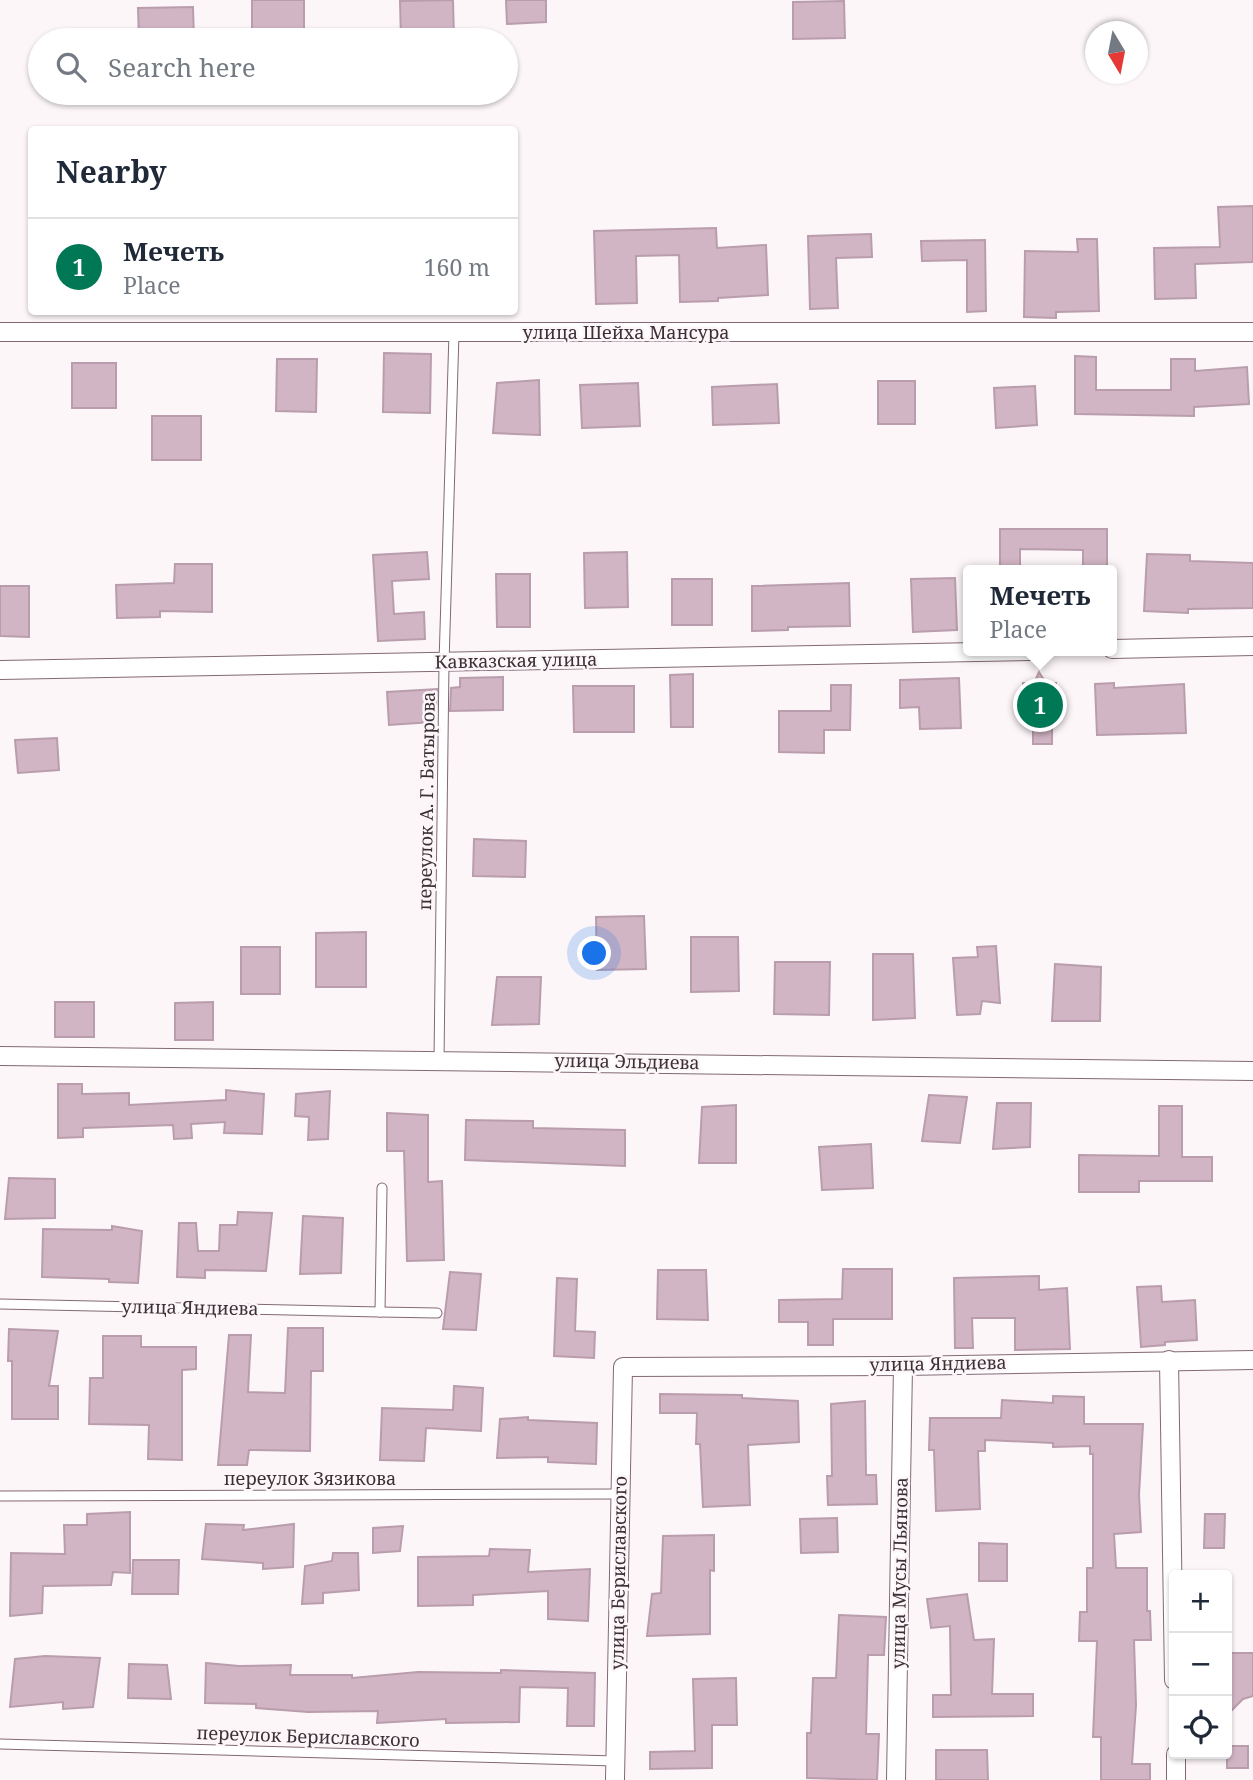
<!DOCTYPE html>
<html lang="en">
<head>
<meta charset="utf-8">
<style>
  body { margin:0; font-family:"Noto Serif",serif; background:#f6f6f7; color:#1f2937 }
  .controls { position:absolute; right:21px; bottom:21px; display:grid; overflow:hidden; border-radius:7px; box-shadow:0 2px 5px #0004 }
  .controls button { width:63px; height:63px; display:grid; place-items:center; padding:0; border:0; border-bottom:2px solid #e0e1e3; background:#fff; color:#1f2937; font:35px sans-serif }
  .compass { position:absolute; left:1085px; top:21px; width:63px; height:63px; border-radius:50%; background:#fff; box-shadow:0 2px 5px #0004; rotate:170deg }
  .you { position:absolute; left:595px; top:954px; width:24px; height:24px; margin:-18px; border:5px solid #fff; border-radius:50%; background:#1a73e8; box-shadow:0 0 0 10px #1a73e833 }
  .badge { display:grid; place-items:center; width:46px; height:46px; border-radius:50%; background:#007855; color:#fff; font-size:23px; font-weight:700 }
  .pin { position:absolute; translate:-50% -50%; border:4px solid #fff; box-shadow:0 2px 7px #0006 }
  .popup { position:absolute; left:963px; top:565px; width:154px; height:91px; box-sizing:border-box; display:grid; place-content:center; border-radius:7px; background:#fff; filter:drop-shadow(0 2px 5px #0005); font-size:23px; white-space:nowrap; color:#747a83 }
  .popup b { font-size:26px; color:#1f2937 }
  .popup::after { content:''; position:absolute; left:50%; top:100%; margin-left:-14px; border:14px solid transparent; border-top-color:#fff }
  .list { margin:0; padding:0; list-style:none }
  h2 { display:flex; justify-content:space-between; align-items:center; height:91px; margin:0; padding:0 28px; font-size:30px }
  h2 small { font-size:23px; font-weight:400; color:#747a83 }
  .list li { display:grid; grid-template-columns:46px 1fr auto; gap:21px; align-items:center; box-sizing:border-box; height:98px; padding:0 28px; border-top:2px solid #e0e1e3 }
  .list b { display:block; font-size:26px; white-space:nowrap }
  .list p { margin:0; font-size:23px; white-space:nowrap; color:#747a83 }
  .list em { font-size:23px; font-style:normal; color:#747a83 }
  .icon { flex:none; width:38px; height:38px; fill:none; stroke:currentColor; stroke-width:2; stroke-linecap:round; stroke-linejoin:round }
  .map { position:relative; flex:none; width:1253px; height:1780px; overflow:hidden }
  .search { position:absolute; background:#fff; box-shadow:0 2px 5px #0004; left:28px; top:28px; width:490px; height:77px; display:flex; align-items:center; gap:18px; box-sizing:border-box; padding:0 24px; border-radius:38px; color:#747a83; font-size:26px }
  .panel { position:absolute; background:#fff; box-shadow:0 2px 5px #0004; left:28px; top:126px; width:490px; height:189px; border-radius:7px }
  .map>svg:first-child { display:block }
</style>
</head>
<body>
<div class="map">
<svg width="1253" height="1780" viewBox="0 0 1253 1780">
  <rect width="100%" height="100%" fill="#fcf6f9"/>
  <g fill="#d2b5c4" stroke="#ba9dac" stroke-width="2">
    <polygon points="252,0 304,0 304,37 252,38"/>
    <polygon points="453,0 454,40 401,40 400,1"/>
    <polygon points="506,0 546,0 546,22 507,24"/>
    <polygon points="844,1 845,38 793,39 793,2"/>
    <polygon points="193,7 194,40 139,40 138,8"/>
    <polygon points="1253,206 1253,262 1195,264 1196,298 1155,299 1154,248 1220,247 1218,207"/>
    <polygon points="716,228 717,248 766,245 768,295 718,298 718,301 680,302 679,255 636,256 637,303 596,304 594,231"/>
    <polygon points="871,234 872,257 836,258 838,308 810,309 808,236"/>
    <polygon points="1077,239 1097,239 1099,311 1056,312 1056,318 1024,317 1025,251 1078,252"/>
    <polygon points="985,240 986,311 967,312 967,260 922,261 921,241"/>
    <polygon points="384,353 431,354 430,413 383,412"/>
    <polygon points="1075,356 1096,357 1096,390 1171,390 1171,359 1195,359 1195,371 1247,367 1249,404 1194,407 1194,416 1075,414"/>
    <polygon points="277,359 317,359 316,412 276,411"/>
    <rect x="72" y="363" width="44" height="45"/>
    <polygon points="539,380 540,435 493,433 497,383"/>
    <rect x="878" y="381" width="37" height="43"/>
    <polygon points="638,383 640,426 582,428 580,385"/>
    <polygon points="777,384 779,423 713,425 712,387"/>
    <polygon points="1035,386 1037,425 996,428 994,388"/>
    <rect x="152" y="416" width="49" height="44"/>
    <polygon points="1000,529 1107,529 1107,570 1083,570 1083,550 1020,549 1020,570 1000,570"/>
    <polygon points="427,552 429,579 392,581 394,614 424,612 425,639 378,641 373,555"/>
    <polygon points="627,552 628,607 585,608 584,553"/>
    <polygon points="1147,554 1190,555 1190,561 1253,563 1253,608 1188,609 1188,613 1144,611"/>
    <polygon points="175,564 212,564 212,612 160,611 160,617 117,618 116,585 174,583"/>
    <polygon points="496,574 530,574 530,627 497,627"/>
    <polygon points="955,578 957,630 913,632 911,579"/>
    <rect x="672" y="579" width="40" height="46"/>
    <polygon points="849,583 850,626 788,627 788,630 752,631 752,586"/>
    <polygon points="0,586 29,586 29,637 0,636"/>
    <polygon points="1039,672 1046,683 1056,683 1057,723 1052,723 1052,744 1033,744 1033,724 1024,724 1023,683 1034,683"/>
    <polygon points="693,674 693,727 671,727 670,675"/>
    <polygon points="503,677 503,710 450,711 451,688 460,687 460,678"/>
    <polygon points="959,678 961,728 920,729 919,707 900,708 900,680"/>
    <polygon points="1114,683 1114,688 1184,684 1186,733 1097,735 1095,684"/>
    <polygon points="831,685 851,685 850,730 824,730 824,753 779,752 779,711 831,711"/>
    <polygon points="573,686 634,686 634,732 574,732"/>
    <polygon points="437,689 436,711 431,711 432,722 389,725 387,692"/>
    <polygon points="57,738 59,770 18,773 15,740"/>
    <polygon points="474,839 526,841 525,877 473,876"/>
    <polygon points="644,916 646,969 597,970 596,917"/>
    <polygon points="366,932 366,987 316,987 316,933"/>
    <polygon points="691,937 738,937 739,991 691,992"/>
    <polygon points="996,946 1000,1003 982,1001 980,1014 957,1015 953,958 978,957 977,947"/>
    <rect x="241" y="947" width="39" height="47"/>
    <polygon points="873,954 913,954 915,1018 873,1020"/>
    <polygon points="775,962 830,962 829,1015 774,1014"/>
    <polygon points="1055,964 1101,967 1100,1021 1052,1021"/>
    <polygon points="497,977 541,977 539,1024 492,1025"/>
    <rect x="55" y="1002" width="39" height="35"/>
    <polygon points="213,1002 213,1040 175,1040 175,1003"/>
    <polygon points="58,1084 82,1084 82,1094 129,1093 129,1105 226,1100 226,1090 264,1094 262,1134 224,1133 225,1122 191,1124 192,1138 174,1139 173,1125 83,1128 83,1137 58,1138"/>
    <polygon points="330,1091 328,1139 308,1140 309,1117 295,1116 296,1094"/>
    <polygon points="929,1095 967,1097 960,1143 922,1141"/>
    <polygon points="997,1103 1031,1103 1030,1147 993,1149"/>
    <polygon points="736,1105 736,1163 699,1163 702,1107"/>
    <polygon points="1159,1106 1182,1106 1182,1157 1212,1157 1212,1181 1139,1181 1139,1192 1079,1192 1079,1155 1159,1156"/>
    <polygon points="387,1113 428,1115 428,1182 442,1181 444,1260 407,1261 404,1151 387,1151"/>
    <polygon points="466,1120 533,1121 533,1128 625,1130 625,1166 465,1160"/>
    <polygon points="871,1144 873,1188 822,1190 819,1147"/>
    <polygon points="9,1178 55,1179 55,1218 5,1219"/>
    <polygon points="238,1212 272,1213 266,1271 205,1270 205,1278 177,1277 179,1223 196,1223 198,1251 219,1251 220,1225 237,1225"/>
    <polygon points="303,1216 343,1218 341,1273 300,1274"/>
    <polygon points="112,1226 142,1231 138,1283 109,1282 109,1279 42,1277 43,1229 112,1230"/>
    <polygon points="843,1269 892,1269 892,1319 833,1319 833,1345 808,1345 808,1322 779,1322 779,1300 842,1299"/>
    <polygon points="658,1270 706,1270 708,1320 657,1319"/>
    <polygon points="450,1272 481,1274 476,1330 443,1329"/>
    <polygon points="1039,1276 1039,1290 1067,1288 1070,1349 1015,1350 1015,1318 972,1318 973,1348 955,1348 954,1278"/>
    <polygon points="557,1278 577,1279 575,1331 595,1332 594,1358 554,1356"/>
    <polygon points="1161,1286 1162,1302 1195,1300 1197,1340 1165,1342 1165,1345 1141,1347 1137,1287"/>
    <polygon points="288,1328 323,1328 323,1371 311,1371 310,1451 249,1450 247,1465 218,1465 229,1335 251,1335 248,1392 285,1393"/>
    <polygon points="9,1329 58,1331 49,1386 58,1386 58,1419 12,1419 12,1361 8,1361"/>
    <polygon points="103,1336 141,1336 141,1347 196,1347 196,1369 182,1370 182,1460 148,1459 149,1425 89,1424 90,1378 103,1378"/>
    <polygon points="454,1386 483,1388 481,1431 426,1428 424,1461 380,1460 382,1408 453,1410"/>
    <polygon points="660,1394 742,1395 742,1398 798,1401 799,1442 748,1445 750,1505 703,1507 700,1444 696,1444 697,1413 660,1413"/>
    <polygon points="1053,1396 1084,1397 1084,1424 1143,1424 1139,1495 1141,1532 1114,1534 1116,1568 1147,1568 1147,1611 1150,1611 1151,1640 1134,1640 1136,1705 1132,1764 1150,1764 1150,1780 1101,1780 1101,1737 1093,1737 1097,1641 1079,1641 1080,1612 1087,1612 1087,1568 1093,1568 1093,1454 1090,1454 1090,1446 1053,1447 1053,1443 985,1440 985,1451 978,1451 980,1509 936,1511 934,1450 929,1450 930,1418 1001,1418 1002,1400 1053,1403"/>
    <polygon points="865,1401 866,1475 876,1475 877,1504 828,1505 827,1476 832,1476 831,1404"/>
    <polygon points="528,1417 528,1420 597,1423 596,1464 548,1462 548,1457 497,1458 500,1419"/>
    <polygon points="130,1512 130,1573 113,1572 111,1585 43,1586 42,1613 10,1616 11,1553 65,1554 64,1525 87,1525 87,1514"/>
    <polygon points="1205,1514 1225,1514 1224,1548 1204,1548"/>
    <polygon points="837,1518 838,1552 801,1553 800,1519"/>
    <polygon points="206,1524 244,1525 243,1530 294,1524 293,1567 263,1569 263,1563 202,1559"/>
    <polygon points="403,1526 400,1551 373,1553 373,1528"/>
    <polygon points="714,1535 714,1571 710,1570 710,1634 647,1636 652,1594 661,1593 663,1536"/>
    <polygon points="979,1543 1007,1544 1007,1581 979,1581"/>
    <polygon points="490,1549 530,1550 528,1572 590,1569 588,1621 548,1619 548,1591 473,1595 473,1605 418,1606 418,1557 489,1556"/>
    <polygon points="333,1553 358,1553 359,1590 323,1593 323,1603 302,1604 305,1566 332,1561"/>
    <polygon points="133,1560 179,1560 178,1594 132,1594"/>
    <polygon points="967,1594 974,1640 994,1639 992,1694 1033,1694 1033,1716 933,1717 933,1695 951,1695 950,1626 931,1628 927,1599"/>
    <polygon points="839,1615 886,1617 884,1655 868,1655 866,1734 879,1734 877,1780 807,1778 807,1733 811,1733 813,1678 836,1678"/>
    <polygon points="1227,1653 1253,1653 1253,1696 1243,1699 1227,1715"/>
    <polygon points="45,1656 100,1658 93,1707 63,1709 63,1702 10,1707 15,1659"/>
    <polygon points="206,1663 239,1666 291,1665 290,1675 352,1675 352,1678 418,1672 501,1673 501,1670 595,1673 594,1726 567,1726 568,1688 520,1687 519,1722 446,1723 446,1719 377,1723 378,1711 308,1712 256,1708 256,1704 205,1703"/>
    <polygon points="129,1664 167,1665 171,1699 128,1698"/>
    <polygon points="736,1678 737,1725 712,1725 712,1768 650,1769 650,1752 695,1751 693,1679"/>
    <rect x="1227" y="1746" width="21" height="22"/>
    <polygon points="936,1750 987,1750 988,1780 936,1780"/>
  </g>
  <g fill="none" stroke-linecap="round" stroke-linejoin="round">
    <defs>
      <g id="lane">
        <polyline points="439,1060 444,663 454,333"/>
        <polyline points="0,1304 380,1312 382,1188"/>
        <polyline points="380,1312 437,1313"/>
        <polyline points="0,1496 620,1494"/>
        <polyline points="0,1744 615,1761"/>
      </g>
      <g id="street">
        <polyline points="0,332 1253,332"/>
        <polyline points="1112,649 1253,646"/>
        <polyline points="0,670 1031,651"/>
        <polyline points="0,1056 1253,1071"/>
        <polyline points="1169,1360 1174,1680"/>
        <polyline points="1176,1754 1176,1780"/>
        <polyline points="615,1780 623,1367 903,1366 1253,1360"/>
        <polyline points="896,1780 903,1366"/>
      </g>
    </defs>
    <use href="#lane" stroke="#826876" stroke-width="11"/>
    <use href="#street" stroke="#826876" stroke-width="20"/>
    <use href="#lane" stroke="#fff" stroke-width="9"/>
    <use href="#street" stroke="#fff" stroke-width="18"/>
  </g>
  <g text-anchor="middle" stroke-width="5" stroke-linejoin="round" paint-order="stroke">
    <g font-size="18" fill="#3b3036" stroke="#fcf6f9">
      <text x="626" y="339">улица Шейха Мансура</text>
      <text transform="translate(516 661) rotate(-1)" y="6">Кавказская улица</text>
      <text transform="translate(427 801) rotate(-89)" y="6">переулок А. Г. Батырова</text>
      <text transform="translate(627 1062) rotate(1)" y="6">улица Эльдиева</text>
      <text transform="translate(190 1308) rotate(1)" y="6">улица Яндиева</text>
      <text transform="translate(938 1364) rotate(-1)" y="6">улица Яндиева</text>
      <text x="310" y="1485">переулок Зязикова</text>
      <text transform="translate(619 1573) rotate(-89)" y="6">улица Бериславского</text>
      <text transform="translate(900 1573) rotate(-89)" y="6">улица Мусы Льянова</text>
      <text transform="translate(308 1737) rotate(2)" y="6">переулок Бериславского</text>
    </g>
  </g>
</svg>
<div class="controls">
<button>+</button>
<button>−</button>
<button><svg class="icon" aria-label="locate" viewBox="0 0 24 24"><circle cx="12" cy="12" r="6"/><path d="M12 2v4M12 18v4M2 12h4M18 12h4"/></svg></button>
</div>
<svg class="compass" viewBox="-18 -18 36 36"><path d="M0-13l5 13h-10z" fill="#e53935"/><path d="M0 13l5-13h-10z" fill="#747a83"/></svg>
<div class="you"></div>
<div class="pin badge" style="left:1040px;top:705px">1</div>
<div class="popup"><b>Мечеть</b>Place</div>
<div class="search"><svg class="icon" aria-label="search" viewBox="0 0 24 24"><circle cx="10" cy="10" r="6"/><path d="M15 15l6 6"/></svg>Search here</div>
<section class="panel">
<h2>Nearby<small></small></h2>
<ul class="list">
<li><span class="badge">1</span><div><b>Мечеть</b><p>Place</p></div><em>160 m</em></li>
</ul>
</section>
</div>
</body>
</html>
